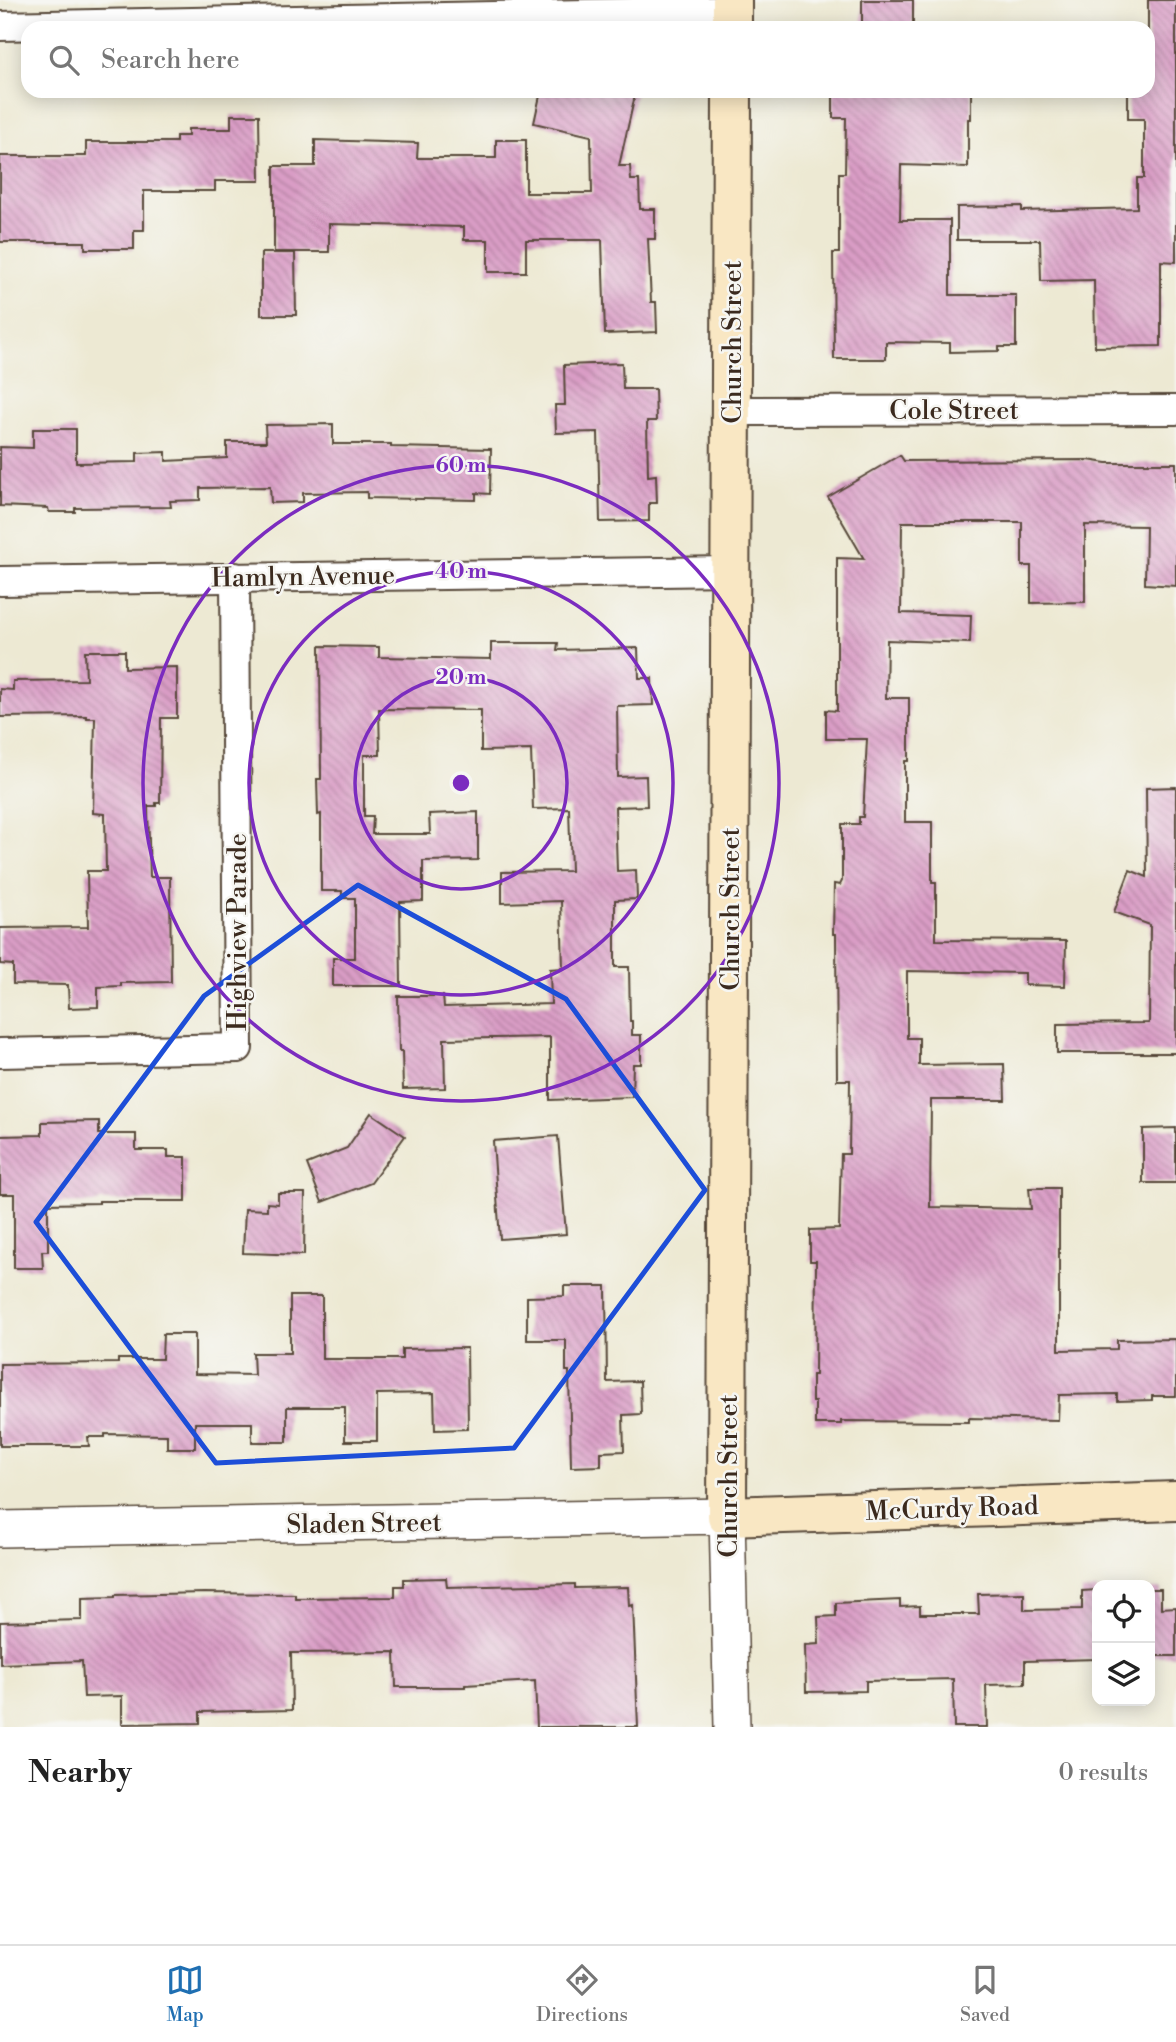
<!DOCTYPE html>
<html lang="en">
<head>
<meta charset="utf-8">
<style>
  body { margin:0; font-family:"Libre Bodoni",serif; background:#f2f2f2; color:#222 }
  .controls { position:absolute; right:21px; bottom:21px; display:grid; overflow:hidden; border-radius:14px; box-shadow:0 4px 18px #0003 }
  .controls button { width:63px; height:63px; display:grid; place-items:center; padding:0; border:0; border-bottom:2px solid #e0e0e0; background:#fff; color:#222; font:35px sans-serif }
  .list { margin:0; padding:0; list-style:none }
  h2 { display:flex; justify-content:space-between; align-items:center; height:91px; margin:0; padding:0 28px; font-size:30px }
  h2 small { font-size:23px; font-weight:400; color:#767676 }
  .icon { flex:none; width:38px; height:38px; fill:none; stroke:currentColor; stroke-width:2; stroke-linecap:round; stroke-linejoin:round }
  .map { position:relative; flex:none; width:1176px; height:1727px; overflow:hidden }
  .search { position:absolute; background:#fff; box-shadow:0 4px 18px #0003; left:21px; right:21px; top:21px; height:77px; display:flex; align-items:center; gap:18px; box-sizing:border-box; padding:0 24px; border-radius:21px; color:#767676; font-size:26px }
  .sheet { height:217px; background:#fff }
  nav { display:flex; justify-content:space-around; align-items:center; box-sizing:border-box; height:98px; border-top:2px solid #e0e0e0; background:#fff; font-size:19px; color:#767676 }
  nav a { display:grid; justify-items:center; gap:4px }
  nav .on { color:#1f6fb2 }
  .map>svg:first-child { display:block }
</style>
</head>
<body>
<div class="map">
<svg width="1176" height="1727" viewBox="0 0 1176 1727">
  <defs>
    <pattern id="building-back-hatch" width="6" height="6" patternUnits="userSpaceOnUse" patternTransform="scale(1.75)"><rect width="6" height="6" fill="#da9dc6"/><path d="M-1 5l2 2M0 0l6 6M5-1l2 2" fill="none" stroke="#b280a0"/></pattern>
  </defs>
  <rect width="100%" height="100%" fill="#f6f6f2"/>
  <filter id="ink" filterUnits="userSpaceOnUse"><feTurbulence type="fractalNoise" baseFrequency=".0143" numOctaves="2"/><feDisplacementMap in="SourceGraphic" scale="14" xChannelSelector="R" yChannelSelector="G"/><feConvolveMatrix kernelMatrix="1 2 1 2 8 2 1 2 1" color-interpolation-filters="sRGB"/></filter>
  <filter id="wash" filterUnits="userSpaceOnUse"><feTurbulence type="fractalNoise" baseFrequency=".00686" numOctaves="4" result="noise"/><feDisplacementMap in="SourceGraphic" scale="28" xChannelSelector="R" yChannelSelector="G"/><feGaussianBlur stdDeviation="1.57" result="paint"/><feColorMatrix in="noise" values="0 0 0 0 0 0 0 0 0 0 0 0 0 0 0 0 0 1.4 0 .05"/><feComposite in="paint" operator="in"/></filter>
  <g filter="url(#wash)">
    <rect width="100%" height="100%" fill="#ede9d3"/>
    <g id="blocks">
      <g fill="url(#building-back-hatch)">
        <rect x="862" y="0" width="51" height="28"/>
        <polygon points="1148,0 1176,0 1176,262 1161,261 1161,346 1095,347 1094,280 1041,281 1040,240 957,240 957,207 1022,206 1022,211 1137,208 1137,178 1144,178 1144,119 1128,119 1128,91 1148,91"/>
        <polygon points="541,91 636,91 619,166 630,166 631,180 639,180 640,209 655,209 655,239 648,239 651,302 656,302 657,332 605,334 602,240 526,240 526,272 488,272 488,240 464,240 464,227 329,224 329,252 274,252 274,166 315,166 315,140 418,143 417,158 496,158 496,140 526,140 526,193 592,193 591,136 534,123"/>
        <polygon points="833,91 971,91 971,119 968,119 968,167 901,165 900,220 950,220 950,295 1016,295 1016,347 999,347 999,351 950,352 950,343 886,342 886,359 834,359 833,253 839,253 839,173 845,173 846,118 833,118"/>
        <polygon points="231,115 259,115 260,181 215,181 215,191 144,191 144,230 134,230 134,249 85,249 85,242 0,242 0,156 86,156 86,142 176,142 176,136 188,136 188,129 231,129"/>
        <polygon points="261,253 295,253 296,315 261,315"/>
        <polygon points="622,363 623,389 655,389 656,421 647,421 648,476 656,475 657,503 649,503 649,521 600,522 598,432 556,433 555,405 565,405 564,365"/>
        <polygon points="333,424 333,444 391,444 391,447 491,449 490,494 476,493 476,500 367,498 367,492 303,493 303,502 271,503 270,487 200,488 200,500 170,501 171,507 75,508 75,512 49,512 48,508 0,506 0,447 33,448 33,429 76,429 76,463 137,462 137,453 166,452 166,461 227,458 227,442 266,442 265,425"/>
        <polygon points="900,455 904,461 1088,460 1107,463 1176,463 1176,586 1145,584 1146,526 1085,525 1085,602 1031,603 1031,566 1022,566 1022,522 902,522 901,613 971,615 970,643 887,640 886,698 909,698 909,761 905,761 905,822 932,822 932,882 936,882 936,940 1066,941 1065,986 1025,985 1025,973 907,971 907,1038 919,1038 919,1065 1004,1064 1005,1100 931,1100 930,1207 1031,1209 1029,1188 1059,1188 1059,1350 1117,1349 1117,1340 1176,1339 1176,1396 1152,1396 1152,1400 1117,1401 1117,1394 1059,1395 1058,1420 969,1418 969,1422 841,1421 841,1424 815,1424 815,1402 812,1402 812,1375 815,1375 816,1261 810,1261 810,1230 839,1229 841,1154 849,1154 850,1080 837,1080 836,934 833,934 834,884 840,885 842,881 842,824 859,824 859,817 863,817 867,739 826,739 826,710 837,711 837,558 864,559 828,497"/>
        <polygon points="491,643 558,643 557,650 638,648 639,678 652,678 653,705 617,706 618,777 646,776 647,806 615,807 617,871 636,870 637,899 615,900 615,967 629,967 630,1021 632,1021 632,1035 641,1035 641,1064 633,1064 632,1097 550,1100 550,1037 444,1039 445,1088 403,1089 402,1051 399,1051 398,996 443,996 444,1007 551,1004 550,969 563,968 561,901 502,903 502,872 571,871 569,808 533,809 531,750 481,751 481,710 379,709 380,755 364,755 364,816 373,816 372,834 430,834 429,814 478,812 478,860 423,861 423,901 400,902 401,986 333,986 333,958 355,958 355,898 342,898 342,891 321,891 321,814 318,815 317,779 321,779 320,646 379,647 379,657 491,659"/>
        <polygon points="85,651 125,651 125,668 177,667 177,718 161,718 160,803 156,803 156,806 148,806 150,877 170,877 171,982 121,983 121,986 98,987 98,1007 69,1008 68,985 13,984 13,965 0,964 0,928 88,927 87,871 106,871 105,814 93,813 95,718 86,718 86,716 0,717 0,689 13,690 13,681 86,680"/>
        <polygon points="1176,787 1176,1053 1057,1053 1057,1024 1149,1023 1150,925 1114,912 1130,870 1147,877 1146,788"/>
        <polygon points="371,1113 405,1136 371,1183 322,1202 307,1164 347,1148"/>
        <polygon points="99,1121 99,1134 136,1134 136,1150 168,1150 168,1157 186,1157 186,1201 99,1201 99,1203 48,1204 48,1251 42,1251 43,1268 14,1268 14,1194 0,1194 0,1136 42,1135 42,1122"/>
        <polygon points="1176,1128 1176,1183 1143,1183 1143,1129"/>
        <polygon points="558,1136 566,1234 500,1239 493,1141"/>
        <polygon points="278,1193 305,1193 304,1255 243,1253 245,1209 267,1210 267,1203 278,1204"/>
        <polygon points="564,1286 606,1286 607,1382 640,1381 641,1414 623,1415 624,1451 601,1452 601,1466 571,1467 569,1371 566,1371 566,1340 527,1340 527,1297 564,1296"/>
        <polygon points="290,1296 322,1296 322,1359 402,1359 402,1349 467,1348 468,1429 435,1430 434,1393 377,1394 377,1441 345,1441 345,1407 287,1407 287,1442 252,1442 252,1423 195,1423 195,1448 167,1448 167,1435 105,1434 105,1437 88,1437 89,1446 0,1446 0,1364 118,1363 118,1359 162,1359 163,1334 195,1334 195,1374 254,1375 253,1353 290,1353"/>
        <polygon points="446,1578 447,1587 575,1584 575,1588 628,1587 629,1606 633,1605 638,1727 537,1727 535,1681 465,1685 465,1687 396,1687 395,1652 291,1653 292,1710 200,1712 200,1723 122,1724 122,1696 84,1697 82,1661 0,1664 0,1622 82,1620 82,1598 115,1597 115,1595 204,1593 295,1594 295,1598 395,1597 395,1586 404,1586 404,1579"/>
        <polygon points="1150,1589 1161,1589 1161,1608 1176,1607 1176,1656 1150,1656"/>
        <polygon points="1097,1590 1097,1659 1025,1661 1025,1684 986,1685 987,1727 954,1727 953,1679 866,1681 866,1691 806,1692 805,1645 819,1644 818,1617 836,1616 836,1603 900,1600 900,1607 920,1606 920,1614 979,1614 978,1594 1024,1593 1024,1610 1082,1609 1082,1591"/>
      </g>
    </g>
  </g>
  <g filter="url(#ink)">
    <use href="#blocks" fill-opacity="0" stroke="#564739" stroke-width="2"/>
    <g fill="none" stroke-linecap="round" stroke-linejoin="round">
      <defs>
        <g id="minor">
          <polyline points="0,26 732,11"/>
          <polyline points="731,411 1176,410"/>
          <polyline points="0,581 731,571"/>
          <polyline points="0,1053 238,1048 235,577"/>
        </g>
        <polyline id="tertiary" points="0,1529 727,1516 732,1727"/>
        <g id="secondary">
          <polyline points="732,28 732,0"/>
          <polyline points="732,91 727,1516 1176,1501"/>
        </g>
      </defs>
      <use href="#minor" stroke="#564739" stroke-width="32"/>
      <use href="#tertiary" stroke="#564739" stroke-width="38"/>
      <use href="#secondary" stroke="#564739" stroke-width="42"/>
      <use href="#minor" stroke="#fff" stroke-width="28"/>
      <use href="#tertiary" stroke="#fff" stroke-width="35"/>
      <use href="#secondary" stroke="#f9e7c3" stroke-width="38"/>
    </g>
  </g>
  <path fill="none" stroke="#1d4ed8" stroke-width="5" stroke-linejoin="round" d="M358,885L566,999L705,1190L514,1448L216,1463L36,1222L204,996Z"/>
  <g fill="none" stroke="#7b2cbf" stroke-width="3.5">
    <circle cx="461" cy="783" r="106"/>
    <circle cx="461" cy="783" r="212"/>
    <circle cx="461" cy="783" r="318"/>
  </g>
  <g text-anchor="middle" stroke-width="5" stroke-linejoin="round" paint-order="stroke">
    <g font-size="26" fill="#3b2a1e" stroke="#f6f6f2">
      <text transform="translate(732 342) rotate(-90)" y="9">Church Street</text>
      <text x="954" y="419">Cole Street</text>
      <text transform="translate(303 576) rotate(-1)" y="9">Hamlyn Avenue</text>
      <text transform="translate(730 909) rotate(-90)" y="9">Church Street</text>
      <text transform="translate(237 932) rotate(-90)" y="9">Highview Parade</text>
      <text transform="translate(728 1476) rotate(-90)" y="9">Church Street</text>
      <text transform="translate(952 1508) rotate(-2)" y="9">McCurdy Road</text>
      <text transform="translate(364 1523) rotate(-1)" y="9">Sladen Street</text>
    </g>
  </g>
  <circle cx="461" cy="783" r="10" fill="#7b2cbf" stroke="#f6f6f2" stroke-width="3.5"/>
  <g font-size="21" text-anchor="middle" font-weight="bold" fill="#7b2cbf" stroke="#f6f6f2" stroke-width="5" stroke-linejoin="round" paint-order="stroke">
    <text x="461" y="472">60 m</text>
    <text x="461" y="578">40 m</text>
    <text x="461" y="684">20 m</text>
  </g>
</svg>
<div class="controls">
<button><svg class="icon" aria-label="locate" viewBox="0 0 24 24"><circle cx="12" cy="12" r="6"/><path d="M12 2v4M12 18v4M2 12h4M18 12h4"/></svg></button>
<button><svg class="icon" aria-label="layers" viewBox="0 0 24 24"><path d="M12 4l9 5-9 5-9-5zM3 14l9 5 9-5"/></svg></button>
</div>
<div class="search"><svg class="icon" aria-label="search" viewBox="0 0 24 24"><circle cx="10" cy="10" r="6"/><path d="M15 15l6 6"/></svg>Search here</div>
</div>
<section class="sheet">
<h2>Nearby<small>0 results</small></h2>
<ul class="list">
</ul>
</section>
<nav>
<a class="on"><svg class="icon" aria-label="map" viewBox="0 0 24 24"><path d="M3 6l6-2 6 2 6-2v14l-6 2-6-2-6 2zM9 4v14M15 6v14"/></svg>Map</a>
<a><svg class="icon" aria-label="directions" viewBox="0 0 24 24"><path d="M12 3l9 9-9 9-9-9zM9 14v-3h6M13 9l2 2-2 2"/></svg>Directions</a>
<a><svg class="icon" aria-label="saved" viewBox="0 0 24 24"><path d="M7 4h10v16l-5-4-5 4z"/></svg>Saved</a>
</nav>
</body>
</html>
